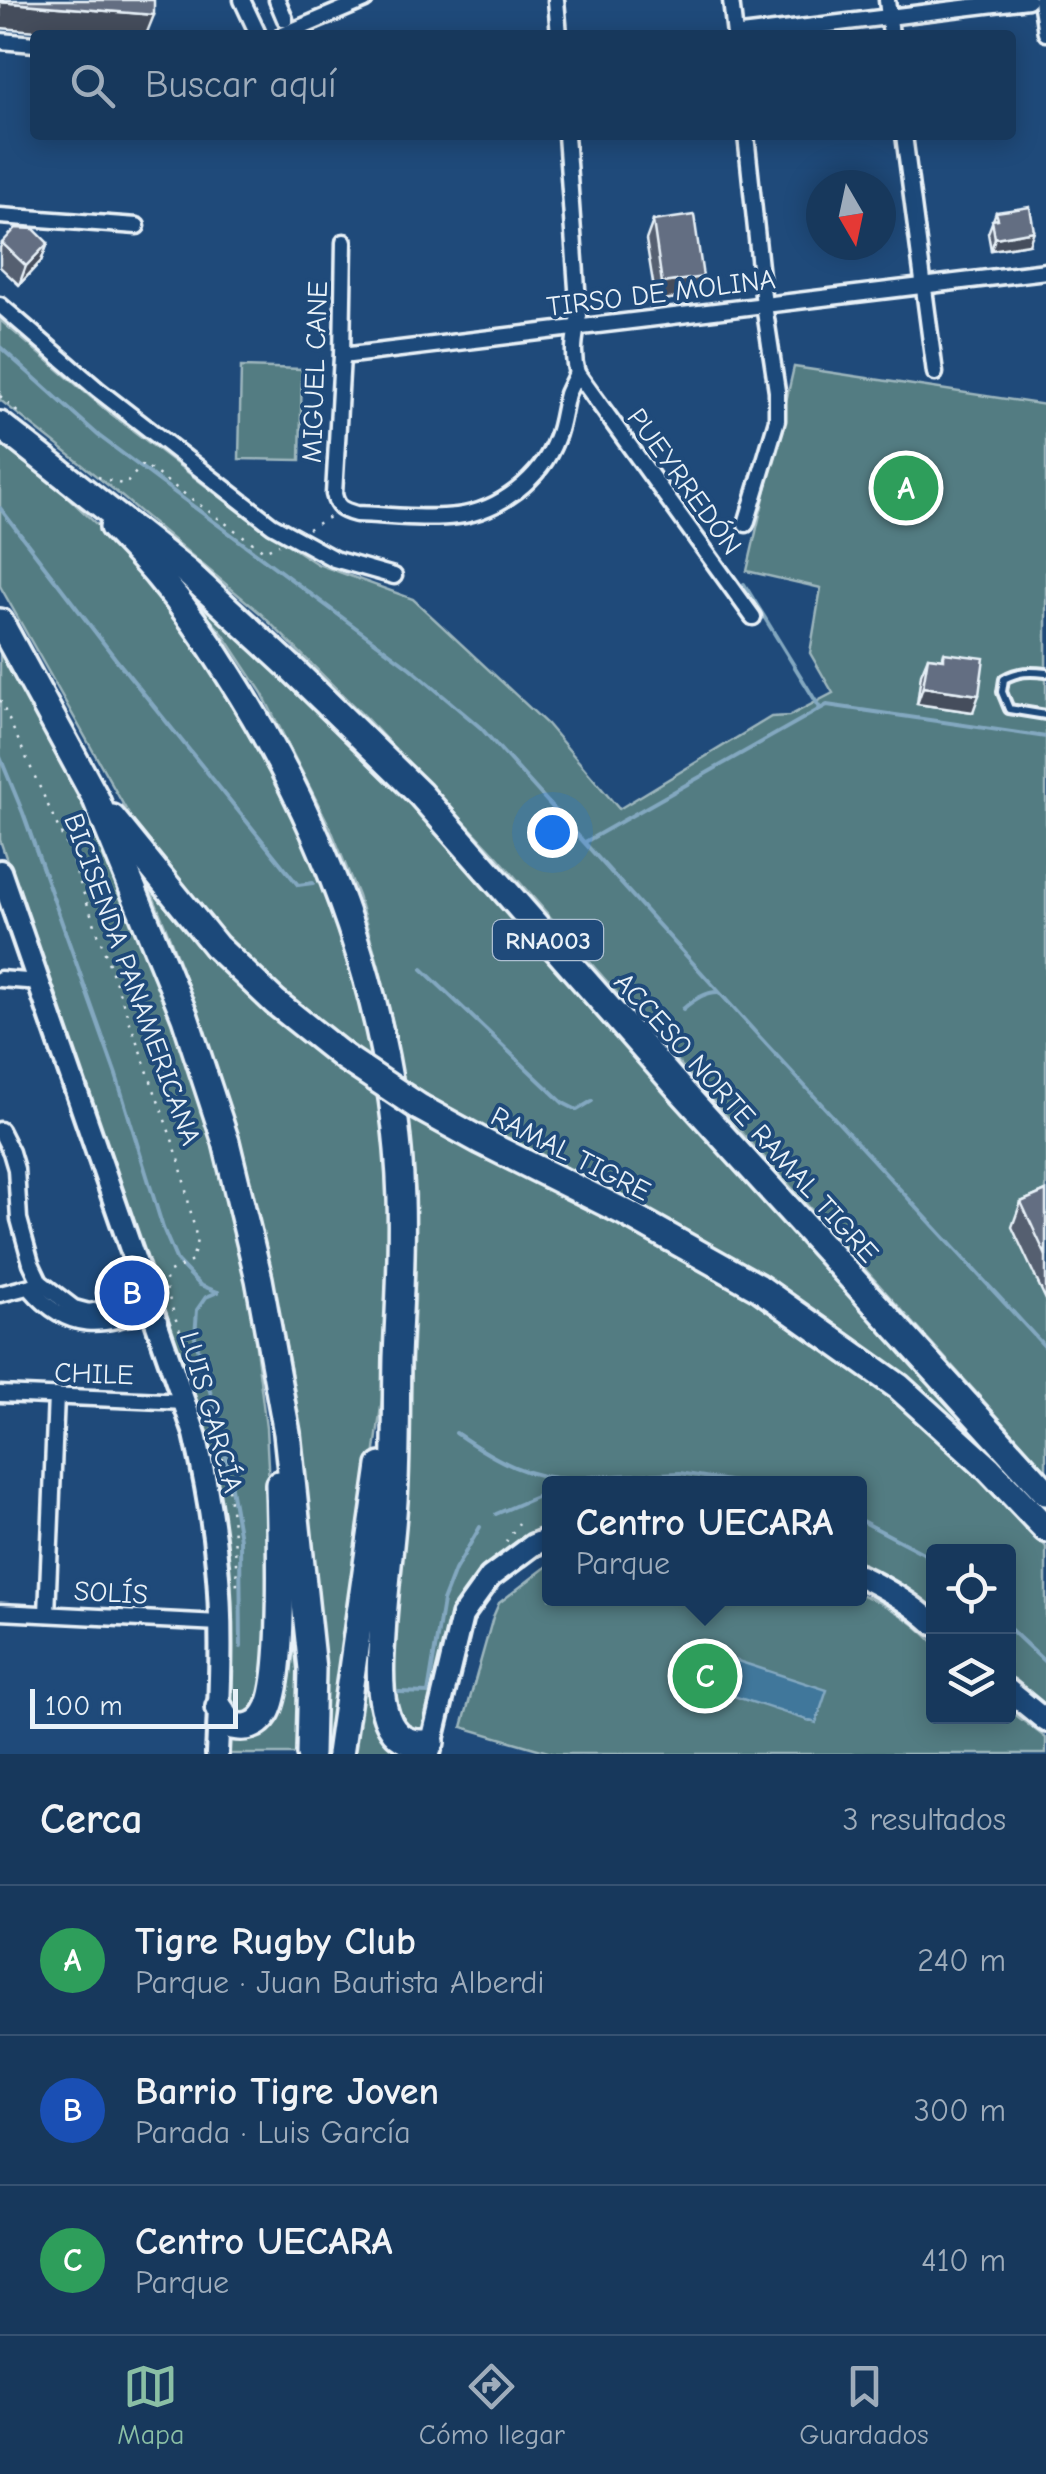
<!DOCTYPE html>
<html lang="es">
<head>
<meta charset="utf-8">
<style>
  body { margin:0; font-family:"Comic Neue",sans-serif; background:#203f62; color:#f1f3f6 }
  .controls { position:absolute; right:30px; bottom:30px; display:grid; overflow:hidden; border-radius:10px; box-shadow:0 5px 25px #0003 }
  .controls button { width:90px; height:90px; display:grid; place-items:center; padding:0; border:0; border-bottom:2px solid #365272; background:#17385c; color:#f1f3f6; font:50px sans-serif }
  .compass { position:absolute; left:806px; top:170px; width:90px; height:90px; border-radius:50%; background:#17385c; box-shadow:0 5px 25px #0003; rotate:171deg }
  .scale { position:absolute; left:30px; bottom:25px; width:208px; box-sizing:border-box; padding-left:10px; border:5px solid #e8f1f8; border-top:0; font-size:28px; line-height:35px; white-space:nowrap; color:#e8f1f8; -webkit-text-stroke:8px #1f4a7a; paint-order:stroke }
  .you { position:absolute; left:552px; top:832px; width:35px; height:35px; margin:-25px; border:8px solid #fff; border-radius:50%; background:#1a73e8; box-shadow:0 0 0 15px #1a73e833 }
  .badge { display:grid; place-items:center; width:65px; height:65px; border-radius:50%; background:#8abfa5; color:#fff; font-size:32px; font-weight:700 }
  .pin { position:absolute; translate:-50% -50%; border:5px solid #fff; box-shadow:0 2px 10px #0006 }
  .popup { position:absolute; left:542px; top:1476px; width:325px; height:130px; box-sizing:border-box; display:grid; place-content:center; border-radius:10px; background:#17385c; filter:drop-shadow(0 2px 8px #0005); font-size:32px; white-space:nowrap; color:#9eacbb }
  .popup b { font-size:38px; color:#f1f3f6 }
  .popup::after { content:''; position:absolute; left:50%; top:100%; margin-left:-20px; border:20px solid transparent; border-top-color:#17385c }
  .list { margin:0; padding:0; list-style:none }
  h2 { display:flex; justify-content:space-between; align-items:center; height:130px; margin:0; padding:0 40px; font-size:42px }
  h2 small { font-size:32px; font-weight:400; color:#9eacbb }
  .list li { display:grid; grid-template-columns:65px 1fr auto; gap:30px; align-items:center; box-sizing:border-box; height:150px; padding:0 40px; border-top:2px solid #365272 }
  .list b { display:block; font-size:38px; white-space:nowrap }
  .list p { margin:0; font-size:32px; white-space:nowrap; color:#9eacbb }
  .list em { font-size:32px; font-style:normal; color:#9eacbb }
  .icon { flex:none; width:55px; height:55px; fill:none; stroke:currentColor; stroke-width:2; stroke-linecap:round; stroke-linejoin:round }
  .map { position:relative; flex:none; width:1046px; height:1754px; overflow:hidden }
  .search { position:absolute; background:#17385c; box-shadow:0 5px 25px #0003; left:30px; right:30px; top:30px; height:110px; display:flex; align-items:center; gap:25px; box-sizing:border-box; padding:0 35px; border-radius:10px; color:#9eacbb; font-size:38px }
  .sheet { height:580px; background:#17385c }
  nav { display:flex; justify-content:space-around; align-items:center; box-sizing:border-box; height:140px; border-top:2px solid #365272; background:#17385c; font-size:28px; color:#9eacbb }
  nav a { display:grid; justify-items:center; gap:5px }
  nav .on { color:#8abfa5 }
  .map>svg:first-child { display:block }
</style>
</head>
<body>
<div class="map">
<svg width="1046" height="1754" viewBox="0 0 1046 1754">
  <rect width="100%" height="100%" fill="#1f4a7a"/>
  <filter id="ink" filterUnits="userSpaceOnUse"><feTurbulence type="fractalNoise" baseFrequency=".01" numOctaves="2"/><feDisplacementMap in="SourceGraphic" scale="20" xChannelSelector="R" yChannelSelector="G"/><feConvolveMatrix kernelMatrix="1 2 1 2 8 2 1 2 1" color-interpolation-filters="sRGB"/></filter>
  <g filter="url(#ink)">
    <g fill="#527b82" stroke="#9db6bd" stroke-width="2.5">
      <polygon points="0,320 106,410 249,519 317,564 413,599 547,724 619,809 771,717 789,716 833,693 810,653 821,588 747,571 794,367 1046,405 1046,1470 654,1035 495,854 366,718 260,613 114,490 0,400"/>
      <polygon points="241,367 302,369 300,460 239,459"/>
      <path d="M0,440L54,484L111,538L160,592L240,706L322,867L369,1018L394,1212L388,1356L333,1754H319C314,1636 311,1517 296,1399C292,1372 285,1345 280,1317C252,1171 208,1029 151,891L153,886L244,989L298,1037L344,1069L282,993L230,943L132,820L0,586Z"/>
      <path d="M179,577L227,620L463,853L1046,1504V1513L958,1422L887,1363L796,1297L696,1239L423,1122L483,1157L608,1219L755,1299L875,1383L942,1438L1015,1511L1046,1547V1710L1009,1677L1008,1552H934L933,1611L887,1578L860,1563V1484H550V1530C514,1553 467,1573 452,1615L429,1729L407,1747L388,1700L407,1479L415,1300L416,1194L409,1121L396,1037L379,966L358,896L331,829L262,693L223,634L176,580Z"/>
      <polygon points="0,646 49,731 94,823 185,1048 238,1234 251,1307 266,1428 272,1541 264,1707 236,1719 231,1702 230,1618 223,1518 206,1437 0,840"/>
      <polygon points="296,1559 303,1754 229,1754 229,1727 249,1733"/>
      <path d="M550,1564V1598H860V1594C887,1604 914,1622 933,1642L934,1716H1008L1009,1710L1046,1738V1754H555L462,1727L493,1617L499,1603Z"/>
      <polygon points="370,1595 387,1740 396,1752 403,1754 349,1754"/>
    </g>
    <polygon fill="#3f779b" stroke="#83a8c0" stroke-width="2.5" points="682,1643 827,1690 816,1723 672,1676"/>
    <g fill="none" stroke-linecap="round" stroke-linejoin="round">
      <g stroke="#83a8c0" stroke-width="4">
        <polyline points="0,347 99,436 410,668 481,728 756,1033 1046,1348"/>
        <polyline points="0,508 115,658 298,885 313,883"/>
        <polyline points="744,584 820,708"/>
        <polyline points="0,757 23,813 116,1075 163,1228 177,1261 200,1285 218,1292"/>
        <polyline points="585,842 827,705 1046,737"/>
        <polyline points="422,969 563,1103 577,1110 592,1101"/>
        <path d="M683,1009C692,1001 705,992 718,992"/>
        <polyline points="218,1292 206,1297 197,1310 195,1337 221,1431 240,1539 241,1647"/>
        <path d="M456,1433C495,1460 531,1481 580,1479"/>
        <polyline points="571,1484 589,1477 680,1473 747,1484"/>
        <polyline points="496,1514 550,1491"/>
        <polyline points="860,1520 923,1553 934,1562"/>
        <polyline points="1008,1627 1046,1663"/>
        <polyline points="399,1692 428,1693 443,1601 455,1570 480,1527"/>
      </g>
      <defs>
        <path id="lane" d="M1046,673C1030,671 1018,671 1004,679L1002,692L1009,709L1046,715"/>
        <g id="street">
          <polyline points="242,0 257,32"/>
          <polyline points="277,0 285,19"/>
          <polyline points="556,0 559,35"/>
          <polyline points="731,0 735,35"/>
          <polyline points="887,0 891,35"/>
          <polyline points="1041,0 1046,33"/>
          <polyline points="283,35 365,0"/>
          <polyline points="741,35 1028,0"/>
          <polyline points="0,41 35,44"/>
          <path d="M566,135L579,316C575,336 571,353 577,373L753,617"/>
          <polyline points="904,135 935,373"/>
          <polyline points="0,216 137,226"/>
          <path d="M344,242L342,356L334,494C337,508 342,510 356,514C389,515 424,520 457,516C499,511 541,479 556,439C562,425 563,409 567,394C570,387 574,380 577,373"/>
          <polyline points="0,305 97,389 272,525 334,559 394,576"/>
          <polyline points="342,356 1046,271"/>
          <polyline points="746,524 777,420 777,391 764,305 746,135"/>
          <polyline points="0,979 40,982"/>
          <polyline points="0,1130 11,1152 16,1169 19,1219 31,1263 40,1282 74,1308 89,1312 105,1309 148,1295"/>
          <path d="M30,1288C69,1334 101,1327 153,1309"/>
          <polyline points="0,1294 35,1285"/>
          <polyline points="0,1394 186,1402"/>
          <polyline points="0,1612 220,1623"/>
          <polyline points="47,1614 56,1396"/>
        </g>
        <g id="secondary">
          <path d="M0,871L195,1434C205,1477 213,1521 217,1565C223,1628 220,1691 217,1754"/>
          <path d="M860,1576C887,1589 911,1603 934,1624"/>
          <polyline points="1008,1690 1046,1721"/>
          <polyline points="429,1754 462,1616 490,1577 533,1545 550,1538"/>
        </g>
        <g id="highway">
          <polyline points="0,425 186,571 291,668 420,794 678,1087 1046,1492"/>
          <path d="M113,527C129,544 145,560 159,577C185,608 208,641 229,675C329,831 395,1013 401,1199C403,1252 399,1305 397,1358C396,1405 397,1453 394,1501C391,1546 384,1591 382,1636C380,1666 371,1754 431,1742"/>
          <polyline points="0,622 96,799 185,1017 226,1142 259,1279 287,1433 312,1669 310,1754"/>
          <polyline points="112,818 216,946 275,1002 344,1057"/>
          <polyline points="419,1107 481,1141 626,1213 758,1287 899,1387 989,1469 1046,1529"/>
          <path d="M219,1707L232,1726C246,1729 258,1726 266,1713C286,1683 280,1526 279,1484"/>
          <polyline points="340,1754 381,1466"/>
        </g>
      </defs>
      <use href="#lane" stroke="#e8f1f8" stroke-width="14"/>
      <use href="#street" stroke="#e8f1f8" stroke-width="21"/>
      <use href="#secondary" stroke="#e8f1f8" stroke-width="28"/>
      <use href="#highway" stroke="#e8f1f8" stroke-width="32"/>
      <g stroke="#e8f1f8" stroke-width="2.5" stroke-dasharray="2.5 8" stroke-linecap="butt">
        <polyline points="0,396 23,417"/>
        <polyline points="98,477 125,485 143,464 264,551 279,544"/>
        <polyline points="308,529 331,516"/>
        <path d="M0,700L67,847L179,1159L197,1240L192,1261L168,1273L165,1284C180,1339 205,1391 219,1446C231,1494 236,1542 237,1591"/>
        <polyline points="506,1542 519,1523"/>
      </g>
      <use href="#lane" stroke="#1f4a7a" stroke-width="6"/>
      <use href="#street" stroke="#1f4a7a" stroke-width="14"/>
      <use href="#secondary" stroke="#1f4a7a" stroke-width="20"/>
      <use href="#highway" stroke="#1f4a7a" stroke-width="25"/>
      <defs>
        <polyline id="highway-bridge" points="344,1057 419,1107"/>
      </defs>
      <use href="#highway-bridge" stroke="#e8f1f8" stroke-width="32" stroke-linecap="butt"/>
      <use href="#highway-bridge" stroke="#1f4a7a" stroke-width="25"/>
    </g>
    <g fill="#555f70" stroke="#e8f1f8" stroke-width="2.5">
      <polygon points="996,212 1029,244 991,250 988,233"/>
      <polygon points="653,221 696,295 656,301 646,240"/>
      <polygon points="2,243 48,243 41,261 19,285 0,267 0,248"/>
      <polygon points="944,653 973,712 917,704 921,674 928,657 942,659"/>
      <polygon points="1046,1191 1046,1300 1012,1227 1021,1202"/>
    </g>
    <g fill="#454d5b" stroke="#e8f1f8" stroke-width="2.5">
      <polygon points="0,2 154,15 146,35 88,35 0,28"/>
      <polygon points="1034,231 1029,244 991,250 995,238"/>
      <polygon points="48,243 41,261 19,285 26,266"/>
      <polygon points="703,277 696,295 656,301 662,283"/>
      <polygon points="923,687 979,695 973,712 917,704"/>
    </g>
    <g fill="#636e82" stroke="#e8f1f8" stroke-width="2.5">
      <polygon points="0,0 154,0 154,15 0,2"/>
      <polygon points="1030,207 1034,231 995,238 992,220 998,219 996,212"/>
      <polygon points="694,215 703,277 662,283 653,221"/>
      <polygon points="16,228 34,229 48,243 26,266 2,243"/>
      <polygon points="944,653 984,658 979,695 923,687 928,657 944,659"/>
      <polygon points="1046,1191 1046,1256 1021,1202"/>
    </g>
  </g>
  <g text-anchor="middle" stroke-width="8" stroke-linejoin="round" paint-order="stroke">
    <rect fill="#1f4a7a" stroke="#acbfd2" stroke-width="2.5" x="493" y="920" width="110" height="40" rx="8"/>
    <g font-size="25" font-weight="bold" fill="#e8f1f8">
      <text x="548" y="949">RNA003</text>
    </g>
    <g font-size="28" fill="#e8f1f8" stroke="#1f4a7a">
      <text transform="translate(661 292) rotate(-7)" y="10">TIRSO DE MOLINA</text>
      <text transform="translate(314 372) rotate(-88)" y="10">MIGUEL CANE</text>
      <text transform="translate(685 481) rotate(54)" y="10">PUEYRREDÓN</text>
      <text transform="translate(133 979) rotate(70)" y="10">BICISENDA PANAMERICANA</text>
      <text transform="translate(747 1117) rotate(48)" y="10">ACCESO NORTE RAMAL TIGRE</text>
      <text transform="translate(571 1153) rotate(27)" y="10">RAMAL TIGRE</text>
      <text transform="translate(94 1373) rotate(2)" y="10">CHILE</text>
      <text transform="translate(212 1412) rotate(74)" y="10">LUIS GARCÍA</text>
      <text transform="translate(111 1592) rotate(3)" y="10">SOLÍS</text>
    </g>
  </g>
</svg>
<div class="controls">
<button><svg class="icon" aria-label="locate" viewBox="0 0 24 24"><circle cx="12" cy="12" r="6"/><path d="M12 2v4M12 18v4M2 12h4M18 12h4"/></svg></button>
<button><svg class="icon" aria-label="layers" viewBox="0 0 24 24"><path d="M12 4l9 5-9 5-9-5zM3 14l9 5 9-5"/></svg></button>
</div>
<svg class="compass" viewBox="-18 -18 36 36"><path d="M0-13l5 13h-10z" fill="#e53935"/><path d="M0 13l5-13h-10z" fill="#9eacbb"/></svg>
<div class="scale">100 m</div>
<div class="you"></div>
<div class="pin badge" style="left:906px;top:488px;background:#2e9e5b">A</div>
<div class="pin badge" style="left:132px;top:1293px;background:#1a4fb4">B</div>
<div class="pin badge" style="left:705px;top:1676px;background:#2e9e5b">C</div>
<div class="popup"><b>Centro UECARA</b>Parque</div>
<div class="search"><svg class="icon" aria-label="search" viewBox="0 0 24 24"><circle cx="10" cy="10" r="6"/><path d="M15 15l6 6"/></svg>Buscar aquí</div>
</div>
<section class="sheet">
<h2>Cerca<small>3 resultados</small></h2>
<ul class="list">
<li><span class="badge" style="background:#2e9e5b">A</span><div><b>Tigre Rugby Club</b><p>Parque · Juan Bautista Alberdi</p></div><em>240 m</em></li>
<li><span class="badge" style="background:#1a4fb4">B</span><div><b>Barrio Tigre Joven</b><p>Parada · Luis García</p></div><em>300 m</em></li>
<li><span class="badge" style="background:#2e9e5b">C</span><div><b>Centro UECARA</b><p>Parque</p></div><em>410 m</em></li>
</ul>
</section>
<nav>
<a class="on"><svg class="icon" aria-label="map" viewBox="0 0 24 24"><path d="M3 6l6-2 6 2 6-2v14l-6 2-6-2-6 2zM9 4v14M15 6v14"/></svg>Mapa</a>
<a><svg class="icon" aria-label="directions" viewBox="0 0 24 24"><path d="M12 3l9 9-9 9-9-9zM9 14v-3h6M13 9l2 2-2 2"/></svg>Cómo llegar</a>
<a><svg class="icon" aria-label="saved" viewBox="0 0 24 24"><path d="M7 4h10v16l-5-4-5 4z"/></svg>Guardados</a>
</nav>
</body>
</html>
